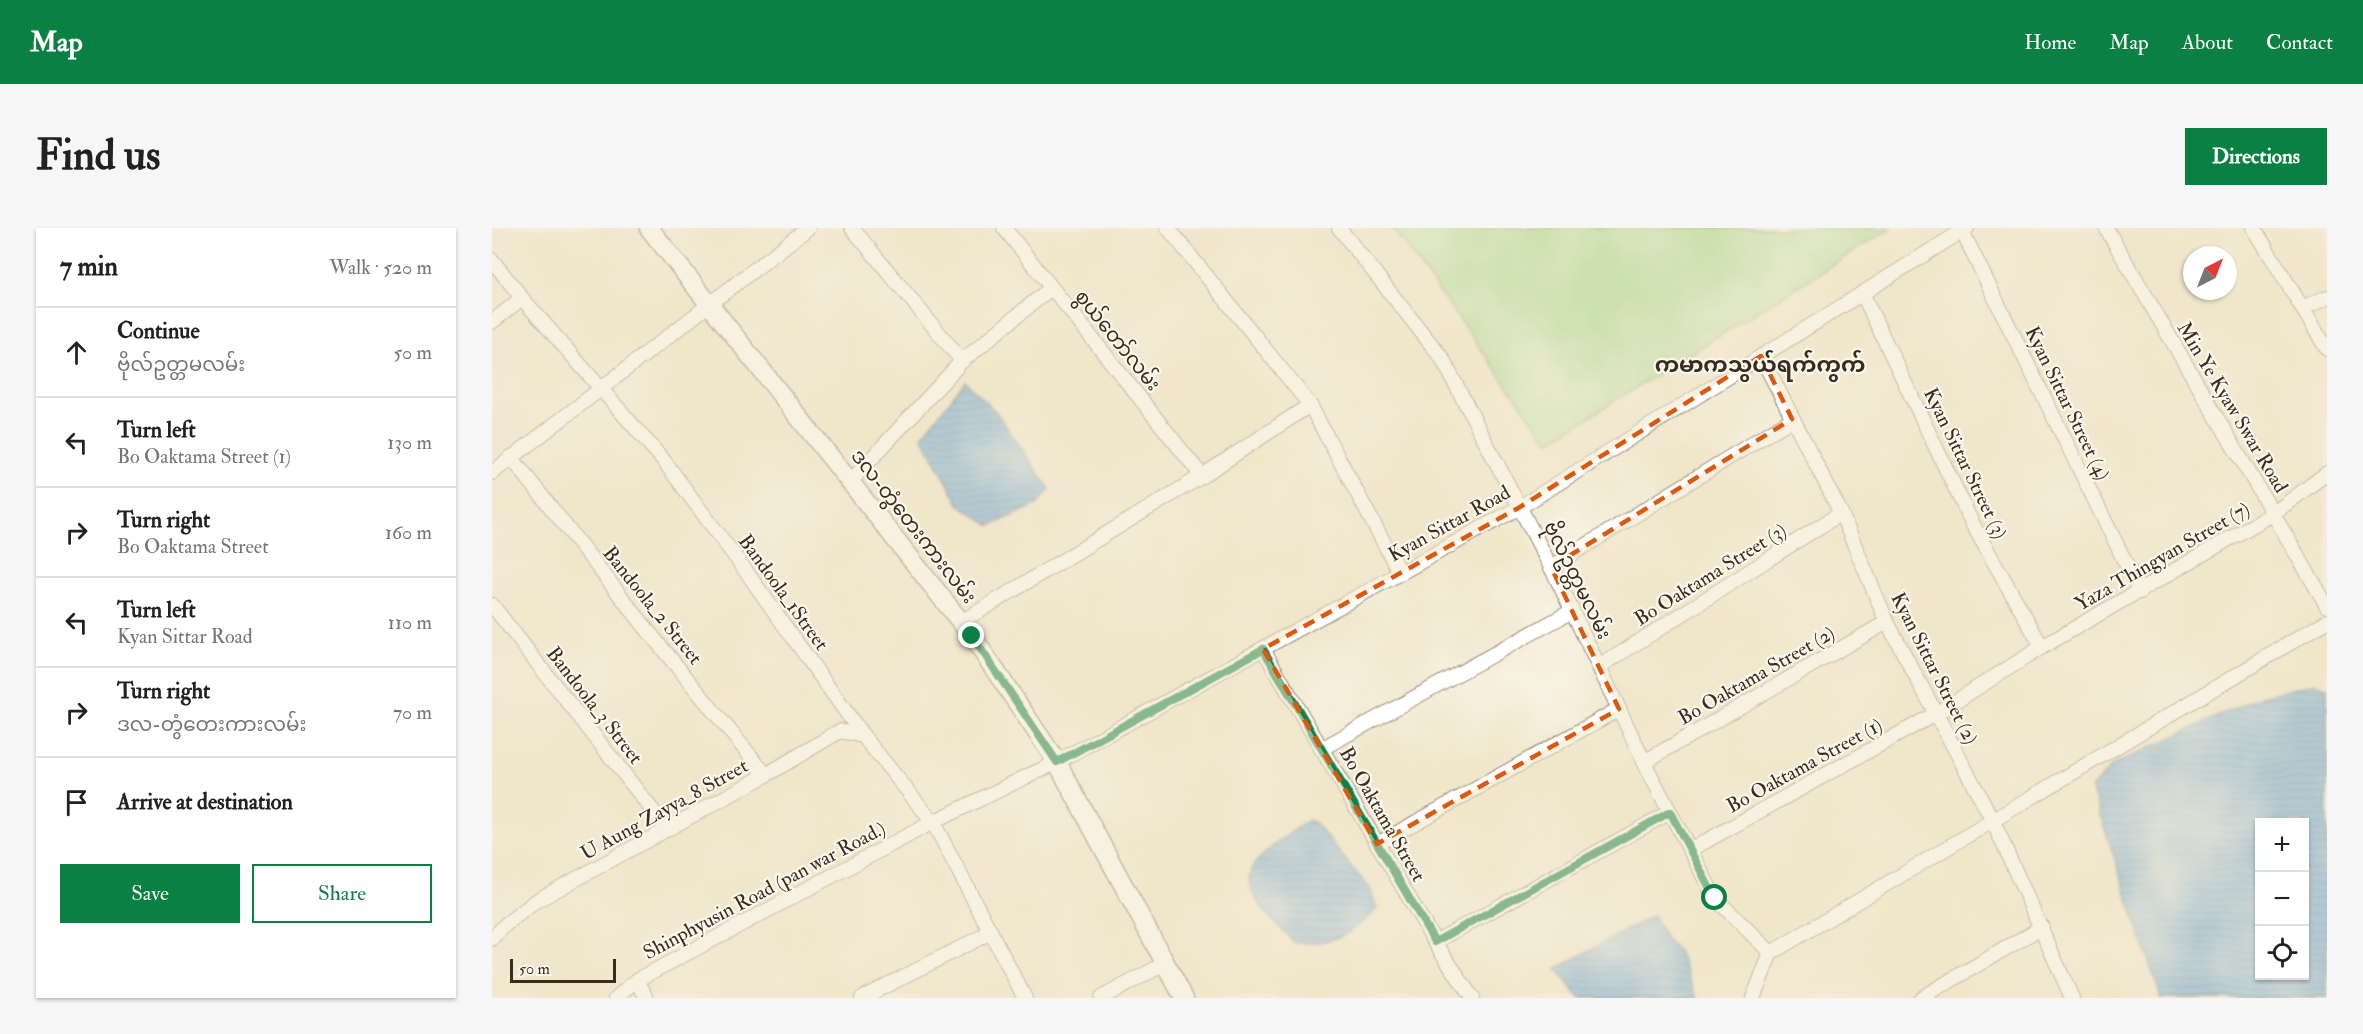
<!DOCTYPE html>
<html lang="en">
<head>
<meta charset="utf-8">
<style>
  body { margin:0; font-family:"IM FELL Double Pica","Noto Sans Myanmar",serif; background:#f6f6f6; color:#202124 }
  .controls { position:absolute; right:18px; bottom:18px; display:grid; overflow:hidden; border-radius:0px; box-shadow:0 2px 4px #0004 }
  .controls button { width:54px; height:54px; display:grid; place-items:center; padding:0; border:0; border-bottom:2px solid #e0e0e0; background:#fff; color:#202124; font:30px sans-serif }
  .compass { position:absolute; left:1691px; top:18px; width:54px; height:54px; border-radius:50%; background:#fff; box-shadow:0 2px 4px #0004; rotate:42deg }
  .scale { position:absolute; left:18px; bottom:15px; width:106px; box-sizing:border-box; padding-left:6px; border:3px solid #3b2a1e; border-top:0; font-size:16px; line-height:21px; white-space:nowrap; color:#3b2a1e; -webkit-text-stroke:4px #fbf7ec; paint-order:stroke }
  .stop { position:absolute; width:18px; height:18px; margin:-14px; border:4px solid #0b8043; border-radius:50%; background:#fff }
  .stop.end { background:#0b8043; border-color:#fff; box-shadow:0 2px 6px #0008 }
  .list { margin:0; padding:0; list-style:none }
  h2 { display:flex; justify-content:space-between; align-items:center; height:78px; margin:0; padding:0 24px; font-size:26px }
  h2 small { font-size:20px; font-weight:400; color:#757577 }
  .list li { display:grid; grid-template-columns:39px 1fr auto; gap:18px; align-items:center; box-sizing:border-box; height:90px; padding:0 24px; border-top:2px solid #e0e0e0 }
  .list b { display:block; font-size:22px; white-space:nowrap }
  .list p { margin:0; font-size:20px; white-space:nowrap; color:#757577 }
  .list em { font-size:20px; font-style:normal; color:#757577 }
  .actions { display:flex; gap:12px; padding:18px 24px }
  .actions a { flex:1; padding:14px 0; border:2px solid #0b8043; border-radius:0px; text-align:center; font-size:21px; color:#0b8043 }
  .actions .main { background:#0b8043; color:#fff }
  .icon { flex:none; width:33px; height:33px; fill:none; stroke:currentColor; stroke-width:2; stroke-linecap:round; stroke-linejoin:round }
  .map { position:relative; flex:none; width:1835px; height:770px; overflow:hidden; border-radius:0px }
  header { display:flex; align-items:center; gap:36px; box-sizing:border-box; height:84px; padding:0 30px; background:#0b8043; color:#fff }
  header strong { font-size:28px }
  nav { display:flex; gap:33px; margin-inline-start:auto; font-size:21px }
  .intro { display:flex; align-items:center; justify-content:space-between; box-sizing:border-box; height:144px; padding:0 36px }
  h1 { margin:0; font-size:42px }
  .button { padding:15px 27px; border-radius:0px; background:#0b8043; color:#fff; font-size:21px; font-weight:700 }
  main { display:flex; gap:36px; padding:0 36px }
  aside { flex:1; background:#fff; border-radius:0px; box-shadow:0 2px 4px #0004 }
  .map>svg:first-child { display:block }
</style>
</head>
<body>
<header>
<strong>Map</strong>
<nav><a>Home</a><a>Map</a><a>About</a><a>Contact</a></nav>
</header>
<div class="intro"><h1>Find us</h1><a class="button">Directions</a></div>
<main>
<aside>
<h2>7 min<small>Walk · 520 m</small></h2>
<ul class="list">
<li><svg class="icon" aria-label="ahead" viewBox="0 0 24 24"><path d="M12 20V5M6 11l6-6 6 6"/></svg><div><b>Continue</b><p>ဗိုလ်ဥတ္တမလမ်း</p></div><em>50 m</em></li>
<li><svg class="icon" aria-label="left" viewBox="0 0 24 24"><path d="M17 20v-9H6M10 6l-5 5 5 5"/></svg><div><b>Turn left</b><p>Bo Oaktama Street (1)</p></div><em>130 m</em></li>
<li><svg class="icon" aria-label="right" viewBox="0 0 24 24"><path d="M7 20v-9h11M14 6l5 5-5 5"/></svg><div><b>Turn right</b><p>Bo Oaktama Street</p></div><em>160 m</em></li>
<li><svg class="icon" aria-label="left" viewBox="0 0 24 24"><path d="M17 20v-9H6M10 6l-5 5 5 5"/></svg><div><b>Turn left</b><p>Kyan Sittar Road</p></div><em>110 m</em></li>
<li><svg class="icon" aria-label="right" viewBox="0 0 24 24"><path d="M7 20v-9h11M14 6l5 5-5 5"/></svg><div><b>Turn right</b><p>ဒလ-တွံတေးကားလမ်း</p></div><em>70 m</em></li>
<li><svg class="icon" aria-label="arrive" viewBox="0 0 24 24"><path d="M6 21V4h12l-3 4 3 4H6"/></svg><div><b>Arrive at destination</b></div></li>
</ul>
<div class="actions"><a class="main">Save</a><a>Share</a></div>
</aside>
<div class="map">
<svg width="1835" height="770" viewBox="0 0 1835 770">
  <defs>
    <pattern id="water-rules" width="6" height="5" patternUnits="userSpaceOnUse" patternTransform="scale(1.5)"><rect width="6" height="5" fill="#69a7db"/><path d="M0 2.5h6" fill="none" stroke="#5888b1"/></pattern>
  </defs>
  <rect width="100%" height="100%" fill="#fbf7ec"/>
  <filter id="ink" filterUnits="userSpaceOnUse"><feTurbulence type="fractalNoise" baseFrequency=".0167" numOctaves="2"/><feDisplacementMap in="SourceGraphic" scale="12" xChannelSelector="R" yChannelSelector="G"/><feConvolveMatrix kernelMatrix="1 2 1 2 8 2 1 2 1" color-interpolation-filters="sRGB"/></filter>
  <filter id="wash" filterUnits="userSpaceOnUse"><feTurbulence type="fractalNoise" baseFrequency=".008" numOctaves="4" result="noise"/><feDisplacementMap in="SourceGraphic" scale="24" xChannelSelector="R" yChannelSelector="G"/><feGaussianBlur stdDeviation="1.35" result="paint"/><feColorMatrix in="noise" values="0 0 0 0 0 0 0 0 0 0 0 0 0 0 0 0 0 1.4 0 .05"/><feComposite in="paint" operator="in"/></filter>
  <g filter="url(#wash)">
    <rect width="100%" height="100%" fill="#f0e6ca"/>
    <polygon fill="#a0dc8f" stroke="#6e8356" stroke-width="1.5" points="900,0 1399,0 1057,214"/>
    <g fill="url(#water-rules)" stroke="#52687c" stroke-width="1.5" fill-rule="evenodd">
      <polygon points="473,153 504,184 558,261 545,277 498,298 467,276 430,208"/>
      <path d="M1823,455L1835,459V770H1669L1599,560L1621,537L1769,468ZM1812,594V748H1768V594Z"/>
      <path d="M816,592L823,595L879,662L885,681C859,707 840,717 803,715C789,701 750,666 758,644C763,628 802,602 816,592Z"/>
      <polygon points="1161,687 1176,714 1186,723 1206,770 1087,770 1064,741"/>
    </g>
  </g>
  <g filter="url(#ink)">
    <g fill="none" stroke-linecap="round" stroke-linejoin="round">
      <defs>
        <g id="minor">
          <polyline points="360,0 470,133"/>
          <polyline points="512,0 710,248"/>
          <polyline points="676,0 818,177 908,345"/>
          <polyline points="847,0 950,130 1065,351 1157,544 1223,670 1279,725"/>
          <polyline points="1614,0 1835,378"/>
          <polyline points="1762,0 1835,121"/>
          <polyline points="1470,3 1648,364"/>
          <polyline points="0,32 30,70 172,233 253,342 371,508 441,594 533,770"/>
          <polyline points="1370,65 1480,295 1550,419"/>
          <polyline points="1810,80 1835,69"/>
          <polyline points="0,94 30,70"/>
          <polyline points="1269,128 1349,285 1395,394 1500,591 1580,770"/>
          <polyline points="19,229 165,414 274,547"/>
          <polyline points="0,245 316,0"/>
          <polyline points="358,254 470,133 559,60"/>
          <polyline points="1059,339 1300,191"/>
          <polyline points="0,377 175,601"/>
          <polyline points="469,394 710,248 818,177"/>
          <polyline points="771,421 943,714 980,770"/>
          <polyline points="1107,439 1349,285"/>
          <polyline points="829,521 1080,383"/>
          <polyline points="1152,534 1395,394"/>
          <polyline points="885,616 1127,481"/>
          <polyline points="1198,622 1445,485 1550,419 1782,285 1835,245"/>
          <polyline points="0,711 14,696 44,673 274,547 348,503 371,508"/>
          <polyline points="943,714 1178,584"/>
          <polyline points="145,752 155,770"/>
          <polyline points="124,770 145,752 441,594 565,534 1028,279 1475,0"/>
          <polyline points="370,770 499,704"/>
          <polyline points="609,770 674,735"/>
          <polyline points="1261,770 1279,725 1835,393"/>
          <polyline points="1429,770 1550,699"/>
        </g>
        <polyline id="major" points="157,0 480,408 565,534 692,770"/>
      </defs>
      <use href="#minor" stroke="#968874" stroke-width="16"/>
      <use href="#major" stroke="#968874" stroke-width="21"/>
      <use href="#minor" stroke="#fff" stroke-width="14"/>
      <use href="#major" stroke="#fff" stroke-width="18"/>
    </g>
  </g>
  <g fill="none" stroke-linecap="round" stroke-linejoin="round" filter="url(#ink)">
    <polyline stroke="#0b8043" stroke-width="8" points="480,408 565,534 771,421 943,714 1178,584 1223,670"/>
  </g>
  <path d="M0 0H1835V770H0ZM1269,128L1300,191L1059,339L1127,481L885,616L771,421L1028,279Z" fill="#f0e6ca" fill-opacity=".55" fill-rule="evenodd"/>
  <path fill="none" stroke="#df570d" stroke-width="4.5" stroke-dasharray="12 8" stroke-linejoin="round" d="M1269,128L1300,191L1059,339L1127,481L885,616L771,421L1028,279Z"/>
  <g text-anchor="middle" stroke-width="4.5" stroke-linejoin="round" paint-order="stroke">
    <g font-size="20" fill="#3b2a1e" stroke="#fbf7ec">
      <text transform="translate(626 112) rotate(51)" y="7">စွယ်တော်လမ်း</text>
      <text transform="translate(1576 175) rotate(64)" y="7">Kyan Sittar Street (4)</text>
      <text transform="translate(1741 179) rotate(59)" y="7">Min Ye Kyaw Swar Road</text>
      <text transform="translate(1474 235) rotate(64)" y="7">Kyan Sittar Street (3)</text>
      <text transform="translate(957 295) rotate(-29)" y="7">Kyan Sittar Road</text>
      <text transform="translate(422 298) rotate(52)" y="7">ဒလ-တွံတေးကားလမ်း</text>
      <text transform="translate(1670 328) rotate(-30)" y="7">Yaza Thingyan Street (7)</text>
      <text transform="translate(1218 346) rotate(-32)" y="7">Bo Oaktama Street (3)</text>
      <text transform="translate(1086 352) rotate(64)" y="7">ဗိုလ်ဥတ္တမလမ်း</text>
      <text transform="translate(292 364) rotate(54)" y="7">Bandoola_1Street</text>
      <text transform="translate(161 377) rotate(51)" y="7">Bandoola_2 Street</text>
      <text transform="translate(1443 440) rotate(63)" y="7">Kyan Sittar Street (2)</text>
      <text transform="translate(1264 447) rotate(-30)" y="7">Bo Oaktama Street (2)</text>
      <text transform="translate(103 477) rotate(52)" y="7">Bandoola_3 Street</text>
      <text transform="translate(1312 537) rotate(-29)" y="7">Bo Oaktama Street (1)</text>
      <text transform="translate(172 581) rotate(-29)" y="7">U Aung Zayya_8 Street</text>
      <text transform="translate(891 586) rotate(60)" y="7">Bo Oaktama Street</text>
      <text transform="translate(272 662) rotate(-28)" y="7">Shinphyusin Road (pan war Road.)</text>
    </g>
    <g font-size="22" font-weight="bold" fill="#3b2a1e" stroke="#fbf7ec">
      <text x="1268" y="144">ကမာကသွယ်ရက်ကွက်</text>
    </g>
  </g>
</svg>
<div class="controls">
<button>+</button>
<button>−</button>
<button><svg class="icon" aria-label="locate" viewBox="0 0 24 24"><circle cx="12" cy="12" r="6"/><path d="M12 2v4M12 18v4M2 12h4M18 12h4"/></svg></button>
</div>
<svg class="compass" viewBox="-18 -18 36 36"><path d="M0-13l5 13h-10z" fill="#e53935"/><path d="M0 13l5-13h-10z" fill="#757577"/></svg>
<div class="scale">50 m</div>
<div class="stop" style="left:1223px;top:670px"></div>
<div class="stop end" style="left:480px;top:408px"></div>
</div>
</main>
</body>
</html>
